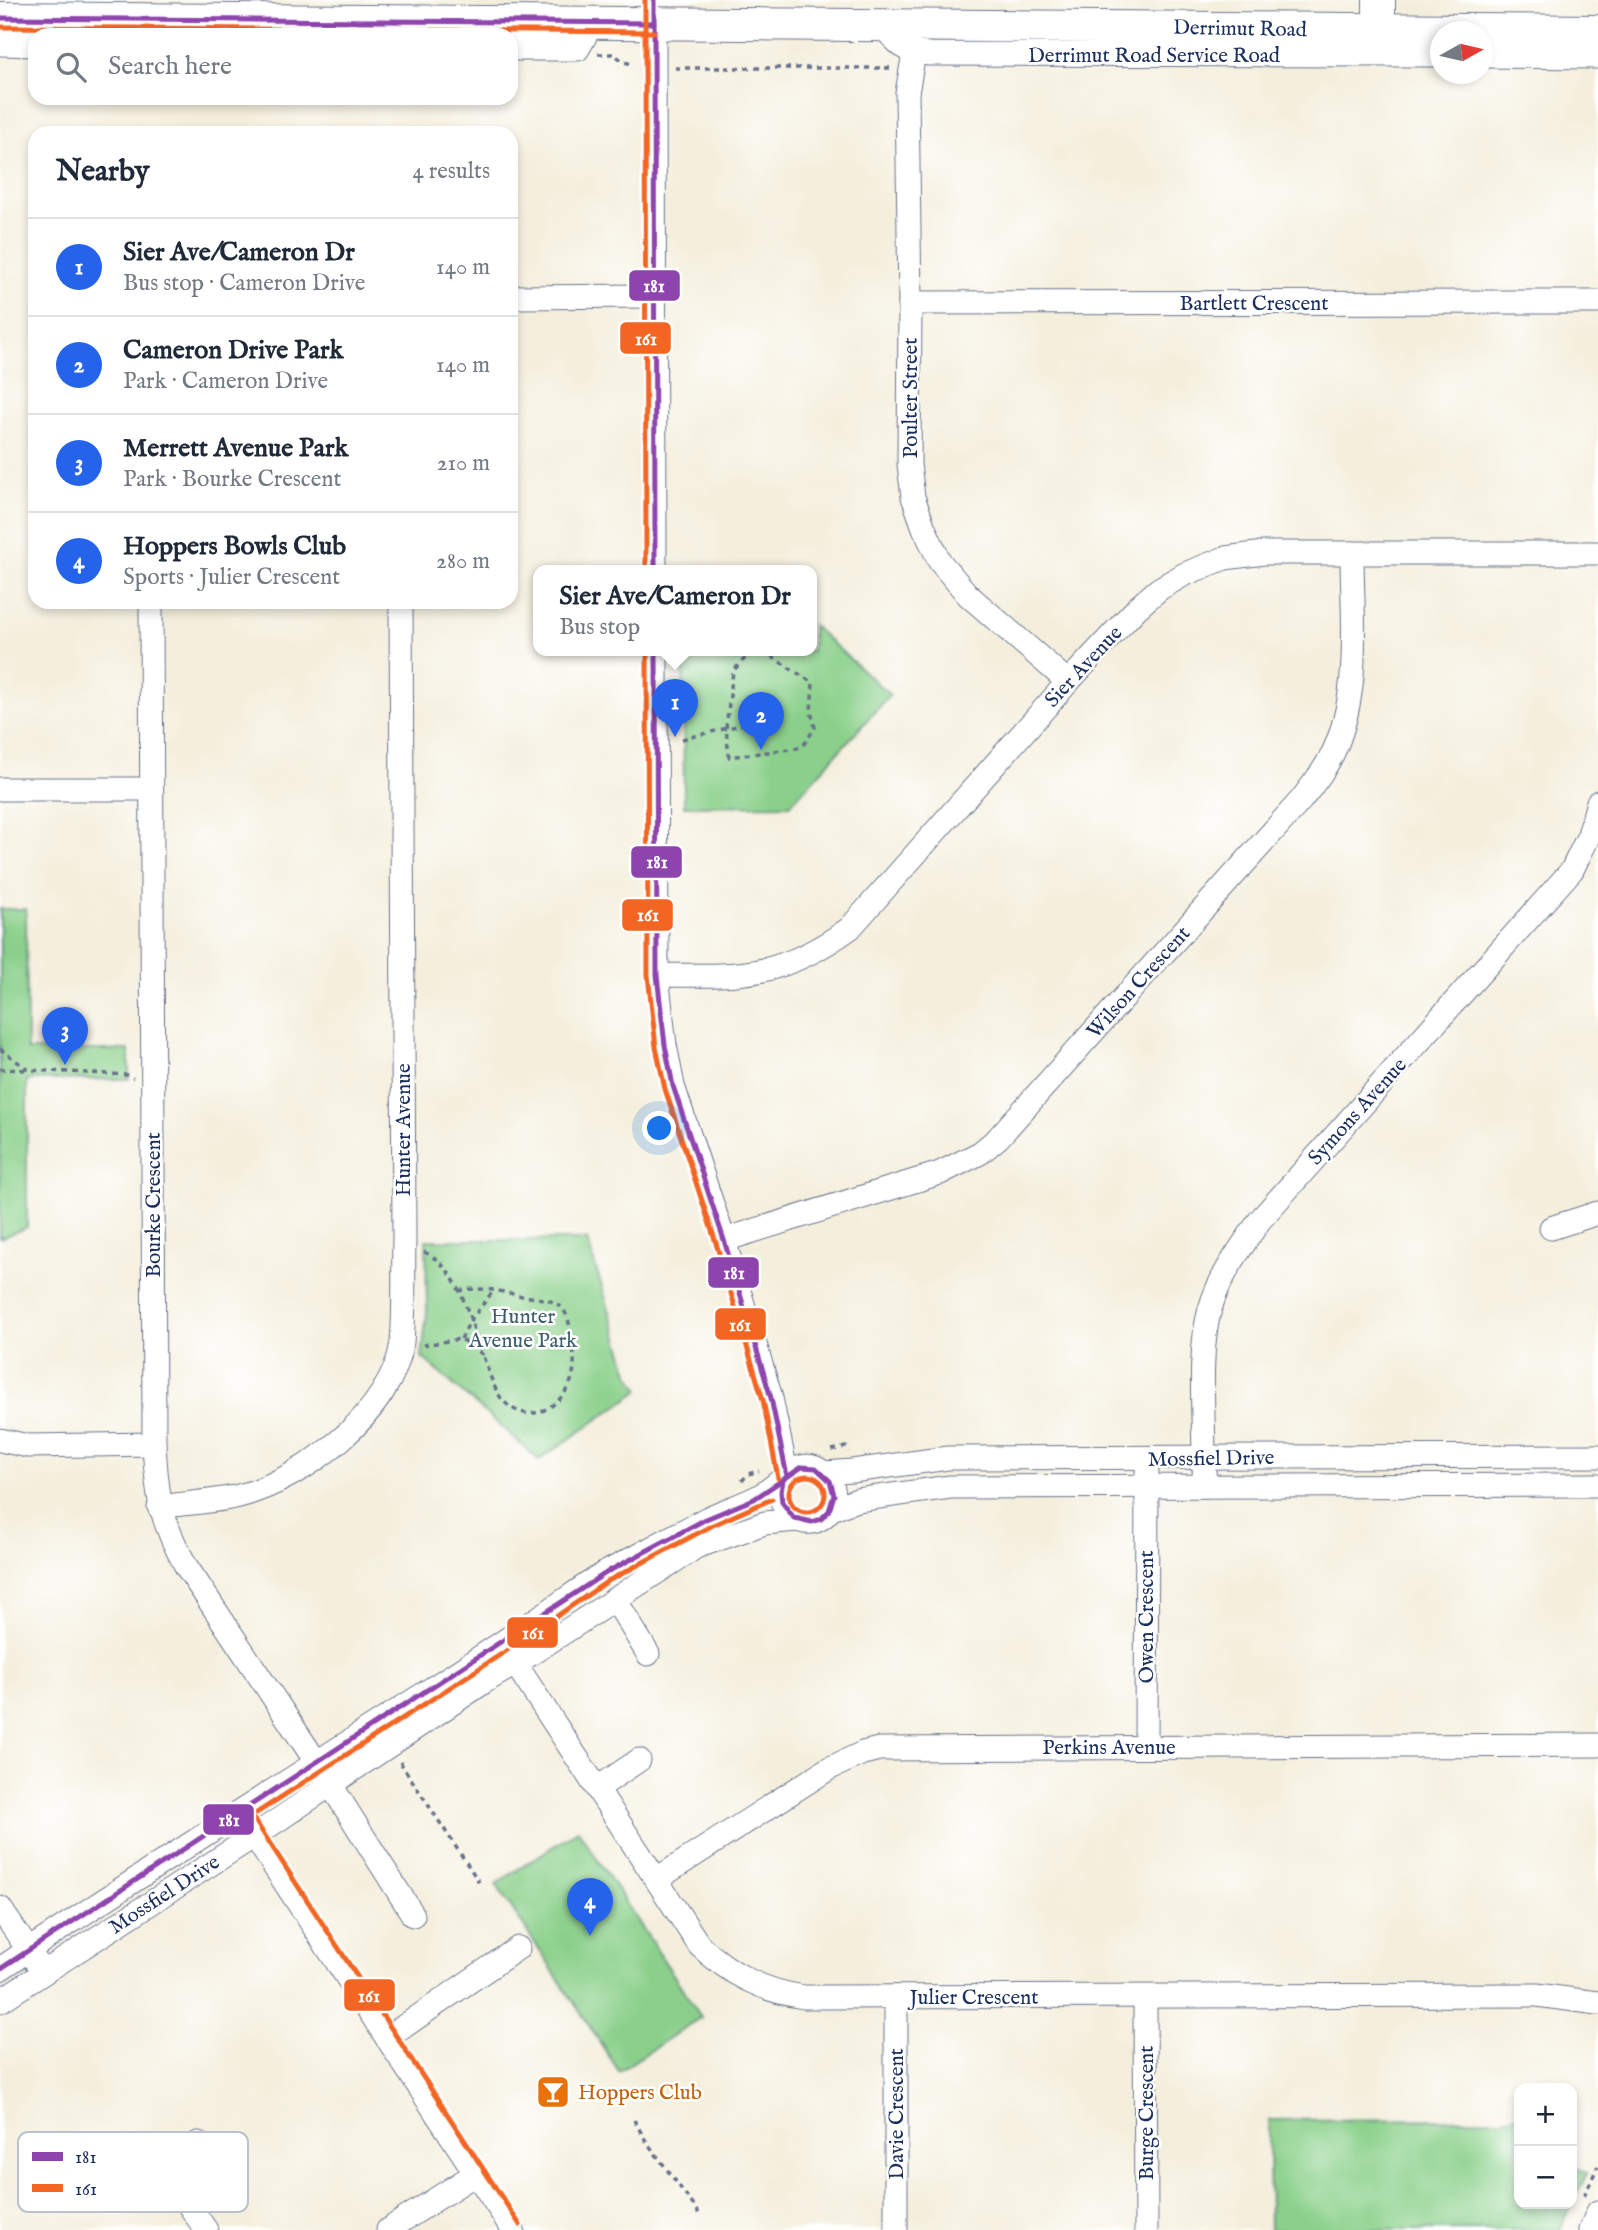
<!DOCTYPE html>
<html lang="en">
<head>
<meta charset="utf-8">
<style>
  body { margin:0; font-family:"IM FELL English",serif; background:#f6f6f7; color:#1f2937 }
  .controls { position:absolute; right:21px; bottom:21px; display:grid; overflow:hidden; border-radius:14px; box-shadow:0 4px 10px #0003 }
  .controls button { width:63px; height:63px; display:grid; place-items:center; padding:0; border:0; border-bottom:2px solid #e0e1e3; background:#fff; color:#1f2937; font:35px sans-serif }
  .compass { position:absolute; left:1430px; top:21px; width:63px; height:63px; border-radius:50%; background:#fff; box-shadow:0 4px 10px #0003; rotate:82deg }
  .you { position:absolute; left:660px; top:1129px; width:24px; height:24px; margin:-18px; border:5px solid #fff; border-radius:50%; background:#1a73e8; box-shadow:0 0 0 10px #1a73e833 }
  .badge { display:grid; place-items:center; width:46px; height:46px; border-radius:50%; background:#2563eb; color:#fff; font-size:23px; font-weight:700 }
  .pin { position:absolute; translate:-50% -58px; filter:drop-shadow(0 2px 4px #0008) }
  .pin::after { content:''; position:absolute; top:37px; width:24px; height:21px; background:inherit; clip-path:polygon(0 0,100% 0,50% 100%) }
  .popup { position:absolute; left:533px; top:565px; width:284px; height:91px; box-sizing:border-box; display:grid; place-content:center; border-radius:14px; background:#fff; filter:drop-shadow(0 2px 5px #0005); font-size:23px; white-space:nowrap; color:#747a83 }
  .popup b { font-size:26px; color:#1f2937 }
  .popup::after { content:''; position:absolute; left:50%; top:100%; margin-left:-14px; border:14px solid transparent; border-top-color:#fff }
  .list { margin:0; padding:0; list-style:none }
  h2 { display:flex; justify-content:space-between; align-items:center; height:91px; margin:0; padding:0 28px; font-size:30px }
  h2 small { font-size:23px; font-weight:400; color:#747a83 }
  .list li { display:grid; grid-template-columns:46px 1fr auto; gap:21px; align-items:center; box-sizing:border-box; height:98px; padding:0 28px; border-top:2px solid #e0e1e3 }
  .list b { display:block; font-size:26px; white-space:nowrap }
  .list p { margin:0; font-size:23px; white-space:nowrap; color:#747a83 }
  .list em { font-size:23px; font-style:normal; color:#747a83 }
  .icon { flex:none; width:38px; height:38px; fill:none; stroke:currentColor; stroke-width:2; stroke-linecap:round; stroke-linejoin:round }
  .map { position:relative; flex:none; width:1598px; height:2230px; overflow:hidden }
  .search { position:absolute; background:#fff; box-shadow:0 4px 10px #0003; left:28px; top:28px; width:490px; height:77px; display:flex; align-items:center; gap:18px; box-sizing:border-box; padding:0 24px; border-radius:21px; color:#747a83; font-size:26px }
  .panel { position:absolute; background:#fff; box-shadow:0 4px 10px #0003; left:28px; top:126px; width:490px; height:483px; border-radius:21px }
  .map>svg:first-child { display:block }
</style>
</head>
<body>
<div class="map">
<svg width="1598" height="2230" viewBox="0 0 1598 2230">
  <rect width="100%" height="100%" fill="#fff"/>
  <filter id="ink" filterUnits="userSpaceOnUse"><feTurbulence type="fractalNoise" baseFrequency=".0143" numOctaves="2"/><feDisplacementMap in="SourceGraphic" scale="14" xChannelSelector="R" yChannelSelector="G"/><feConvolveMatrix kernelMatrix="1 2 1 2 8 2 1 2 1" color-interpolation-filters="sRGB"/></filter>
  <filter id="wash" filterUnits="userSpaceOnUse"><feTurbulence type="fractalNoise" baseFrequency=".00686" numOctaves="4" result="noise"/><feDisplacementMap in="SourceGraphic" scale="28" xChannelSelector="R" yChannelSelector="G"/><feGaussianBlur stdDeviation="1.57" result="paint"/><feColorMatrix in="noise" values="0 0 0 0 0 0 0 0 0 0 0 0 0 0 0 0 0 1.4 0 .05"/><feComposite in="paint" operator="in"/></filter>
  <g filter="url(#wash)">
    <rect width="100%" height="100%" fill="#f4efdd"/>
    <g fill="#8ad08a" stroke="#528074" stroke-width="2">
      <polygon points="812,625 890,695 790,805 684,806 683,651 812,651"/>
      <polygon points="0,909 26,909 27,1050 129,1050 129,1079 27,1080 27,1227 0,1238"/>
      <polygon points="426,1240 587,1240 629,1372 640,1390 539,1460 422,1357 427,1312"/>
      <polygon points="578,1830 701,2017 619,2071 496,1884"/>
      <polygon points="1519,2115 1519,2204 1572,2204 1572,2166 1587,2173 1560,2230 1270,2230 1269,2120 1506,2119"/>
    </g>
  </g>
  <g filter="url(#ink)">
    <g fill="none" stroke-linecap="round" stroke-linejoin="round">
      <defs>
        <g id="minor">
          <polyline points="654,23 655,571"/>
          <path d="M879,24C900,42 899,52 929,54L1440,55"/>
          <polyline points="0,44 35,45"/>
          <polyline points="511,49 578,49 593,22"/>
          <polyline points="914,53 907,93 910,303 909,464 913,497 924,528 940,562 968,595 1068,682"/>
          <polyline points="1482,56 1598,57"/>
          <polyline points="511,297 654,296"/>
          <polyline points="910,303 1598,302"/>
          <path d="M151,602L154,1444C157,1496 160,1520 186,1566L317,1763L413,1915"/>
          <polyline points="656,651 657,975 665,1045 673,1086 724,1240 771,1398 787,1476"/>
          <polyline points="0,789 151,789"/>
          <path d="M657,975C740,976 780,979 850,928L1068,682L1137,608L1159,589L1185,574L1225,558L1264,553H1598"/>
          <polyline points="1551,1228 1598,1213"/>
          <path d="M724,1240L940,1173L980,1153L998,1138L1301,800C1314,783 1328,766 1336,746C1361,686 1352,616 1352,553"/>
          <polyline points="0,1440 28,1446 154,1444"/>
          <polyline points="824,1473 852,1471 948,1458 1598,1456"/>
          <path d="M1204,1486C1206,1433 1196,1358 1210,1309C1220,1275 1241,1248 1260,1220L1572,870L1589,835L1598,802"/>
          <path d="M159,1507C186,1503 213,1502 239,1496C303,1480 393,1412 402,1342C405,1309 403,1274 404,1241L401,602"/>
          <polyline points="829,1510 857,1500 950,1487 1598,1485"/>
          <polyline points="615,1599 648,1654"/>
          <path d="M502,1643L699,1945C730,1974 762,1991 804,1997L1537,1995L1598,2003"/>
          <polyline points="1146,1747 1147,1472"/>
          <polyline points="598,1788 639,1760"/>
          <polyline points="247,1825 513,2230"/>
          <polyline points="657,1879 828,1769 863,1753 879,1749 1598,1745"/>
          <polyline points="0,1908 37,1963"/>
          <path d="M0,1969C140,1875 283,1784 425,1693C464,1668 502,1643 540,1617C563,1602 585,1584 609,1571C641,1554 673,1536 706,1519C724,1510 744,1505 761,1495C774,1488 789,1470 802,1467C815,1464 828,1473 832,1485C835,1493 834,1503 829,1511C809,1538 771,1512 783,1480"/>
          <polyline points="896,1997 896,2230"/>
          <polyline points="1145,1997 1146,2230"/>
          <polyline points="0,2001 254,1836 484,1682 515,1664 696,1547 765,1523 797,1520"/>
          <polyline points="387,2038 518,1948"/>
          <polyline points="162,2166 206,2230"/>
          <polyline points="123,2190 198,2143"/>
          <polyline points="388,2230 475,2174"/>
          <polyline points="1590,2230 1598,2212"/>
        </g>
        <g id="highway">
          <polyline points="0,18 1598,31"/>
          <polyline points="1379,29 1379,0"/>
        </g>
      </defs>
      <use href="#minor" stroke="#67728a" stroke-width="25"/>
      <use href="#highway" stroke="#67728a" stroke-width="34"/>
      <g stroke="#67728a" stroke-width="3.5" stroke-dasharray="5 5" stroke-linecap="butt">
        <polyline points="598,54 614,54 624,62 633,64"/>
        <polyline points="675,68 892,68"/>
        <polyline points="752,651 733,671 726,728 729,757 797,748 804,744 815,728 811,711 813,683 763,651"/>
        <polyline points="682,739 753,722"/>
        <polyline points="0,1049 29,1070 128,1075 133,1078"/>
        <polyline points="0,1069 26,1070"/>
        <path d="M459,1291C480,1286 501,1291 522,1296C534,1298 553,1298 562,1308C569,1316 570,1328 572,1338C574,1352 576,1367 571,1381C559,1411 524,1427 501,1398C492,1385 488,1368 482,1354"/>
        <polyline points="461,1339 470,1321 494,1290"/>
        <path d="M423,1345L461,1339L482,1354C469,1319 461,1269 424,1252"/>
        <polyline points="832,1450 846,1447 849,1452"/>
        <polyline points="742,1481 748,1474 759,1471"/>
        <polyline points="400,1762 479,1882"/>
        <polyline points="634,2120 646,2141 699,2213"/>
        <polyline points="1584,2196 1598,2166"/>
      </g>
      <use href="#minor" stroke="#fff" stroke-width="23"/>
      <use href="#highway" stroke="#fff" stroke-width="32"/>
      <defs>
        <g id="bus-1">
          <polyline points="654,0 655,571"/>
          <polyline points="0,18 654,23"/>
          <polyline points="656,651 657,975 665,1045 673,1086 724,1240 771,1398 787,1476"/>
          <polyline points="0,1969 609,1571 706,1519 754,1499 802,1467 816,1468 830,1481 834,1495 829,1511 821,1519 812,1522 794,1518 782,1502 781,1492 783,1480"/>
        </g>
        <g id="bus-2">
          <polyline points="645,0 646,571"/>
          <polyline points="0,27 654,32"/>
          <polyline points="647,651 648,975 656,1047 665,1089 716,1243 763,1400 778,1478"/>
          <circle cx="807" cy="1494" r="18"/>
          <polyline points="520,2225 252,1816 503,1653 608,1581 713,1525 772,1499"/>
        </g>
      </defs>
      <use href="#bus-1" stroke="#fff" stroke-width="10"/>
      <use href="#bus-2" stroke="#fff" stroke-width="10"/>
      <use href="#bus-1" stroke="#8e44ad" stroke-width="5"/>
      <use href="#bus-2" stroke="#f26522" stroke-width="5"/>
    </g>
  </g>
  <defs>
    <symbol id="bar-square" viewBox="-11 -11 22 22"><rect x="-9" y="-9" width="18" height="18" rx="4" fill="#e8710a" stroke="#fff"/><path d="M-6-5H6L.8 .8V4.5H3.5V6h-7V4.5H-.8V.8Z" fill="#fff"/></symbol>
  </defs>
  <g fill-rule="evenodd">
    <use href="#bar-square" x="534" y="2073" width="38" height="38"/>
  </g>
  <g text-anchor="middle" stroke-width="5" stroke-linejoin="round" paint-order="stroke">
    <g font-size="21" fill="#1b2f5e" stroke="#fff">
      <text transform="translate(1240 28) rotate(1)" y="7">Derrimut Road</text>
      <text x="1154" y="62">Derrimut Road Service Road</text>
      <text x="1254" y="310">Bartlett Crescent</text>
      <text transform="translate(910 398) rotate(-90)" y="7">Poulter Street</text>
      <text transform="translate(1083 666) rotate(-47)" y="7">Sier Avenue</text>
      <text transform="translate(1138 982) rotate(-48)" y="7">Wilson Crescent</text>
      <text transform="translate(1357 1111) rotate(-48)" y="7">Symons Avenue</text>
      <text transform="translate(403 1130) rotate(-90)" y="7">Hunter Avenue</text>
      <text transform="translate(153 1205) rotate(-90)" y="7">Bourke Crescent</text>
      <text transform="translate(1211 1458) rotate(-1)" y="7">Mossfiel Drive</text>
      <text transform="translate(1146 1617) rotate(-90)" y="7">Owen Crescent</text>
      <text x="1109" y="1754">Perkins Avenue</text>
      <text transform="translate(164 1894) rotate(-33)" y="7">Mossfiel Drive</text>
      <text x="974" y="2004">Julier Crescent</text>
      <text transform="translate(1146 2113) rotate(-90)" y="7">Burge Crescent</text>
      <text transform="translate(896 2114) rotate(-90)" y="7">Davie Crescent</text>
    </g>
    <g font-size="21" fill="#3c5f6b" stroke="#fff">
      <text x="523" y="1323">Hunter<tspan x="523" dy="24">Avenue Park</tspan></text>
    </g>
    <g font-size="21" fill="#c56008" stroke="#fff" text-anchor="start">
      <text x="578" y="2099">Hoppers Club</text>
    </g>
  </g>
  <rect x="18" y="2132" width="230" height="80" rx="10" fill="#fff" stroke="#bbc1cf" stroke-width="2"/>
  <rect x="32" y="2152" width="31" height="9" fill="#8e44ad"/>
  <rect x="32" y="2184" width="31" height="8" fill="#f26522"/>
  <g font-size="19" fill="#1b2f5e">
    <text x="75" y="2163">181</text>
    <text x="75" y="2195">161</text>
  </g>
  <g stroke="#fff" stroke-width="2.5">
    <rect x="628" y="269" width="53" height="33" rx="7" fill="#8e44ad"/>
    <rect x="619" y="321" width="53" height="34" rx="7" fill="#f26522"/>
    <rect x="630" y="845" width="53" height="34" rx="7" fill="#8e44ad"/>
    <rect x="621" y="898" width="53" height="34" rx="7" fill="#f26522"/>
    <rect x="707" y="1256" width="53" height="33" rx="7" fill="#8e44ad"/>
    <rect x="714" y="1307" width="53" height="34" rx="7" fill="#f26522"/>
    <rect x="506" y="1616" width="53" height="33" rx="7" fill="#f26522"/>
    <rect x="202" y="1803" width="53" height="33" rx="7" fill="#8e44ad"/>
    <rect x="343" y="1978" width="53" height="34" rx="7" fill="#f26522"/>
  </g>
  <g font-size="19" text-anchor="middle" font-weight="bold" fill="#fff">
    <text x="654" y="292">181</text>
    <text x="646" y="345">161</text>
    <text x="657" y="868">181</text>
    <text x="648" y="921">161</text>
    <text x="734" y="1279">181</text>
    <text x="740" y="1331">161</text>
    <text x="533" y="1639">161</text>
    <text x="229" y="1826">181</text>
    <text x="369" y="2002">161</text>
  </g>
</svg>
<div class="controls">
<button>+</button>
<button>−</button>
</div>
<svg class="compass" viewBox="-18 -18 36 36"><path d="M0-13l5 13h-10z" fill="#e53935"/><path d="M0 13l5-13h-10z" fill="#747a83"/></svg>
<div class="you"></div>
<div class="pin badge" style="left:675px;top:737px">1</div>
<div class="popup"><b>Sier Ave/Cameron Dr</b>Bus stop</div>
<div class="pin badge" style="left:761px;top:750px">2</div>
<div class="pin badge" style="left:65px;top:1065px">3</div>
<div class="pin badge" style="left:590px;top:1936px">4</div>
<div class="search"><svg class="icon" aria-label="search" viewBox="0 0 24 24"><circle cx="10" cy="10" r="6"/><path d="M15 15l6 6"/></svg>Search here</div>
<section class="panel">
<h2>Nearby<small>4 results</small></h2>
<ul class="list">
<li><span class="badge">1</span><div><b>Sier Ave/Cameron Dr</b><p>Bus stop · Cameron Drive</p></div><em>140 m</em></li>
<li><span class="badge">2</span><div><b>Cameron Drive Park</b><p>Park · Cameron Drive</p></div><em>140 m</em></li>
<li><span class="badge">3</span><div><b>Merrett Avenue Park</b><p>Park · Bourke Crescent</p></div><em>210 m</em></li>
<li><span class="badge">4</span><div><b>Hoppers Bowls Club</b><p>Sports · Julier Crescent</p></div><em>280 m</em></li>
</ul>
</section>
</div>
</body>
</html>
